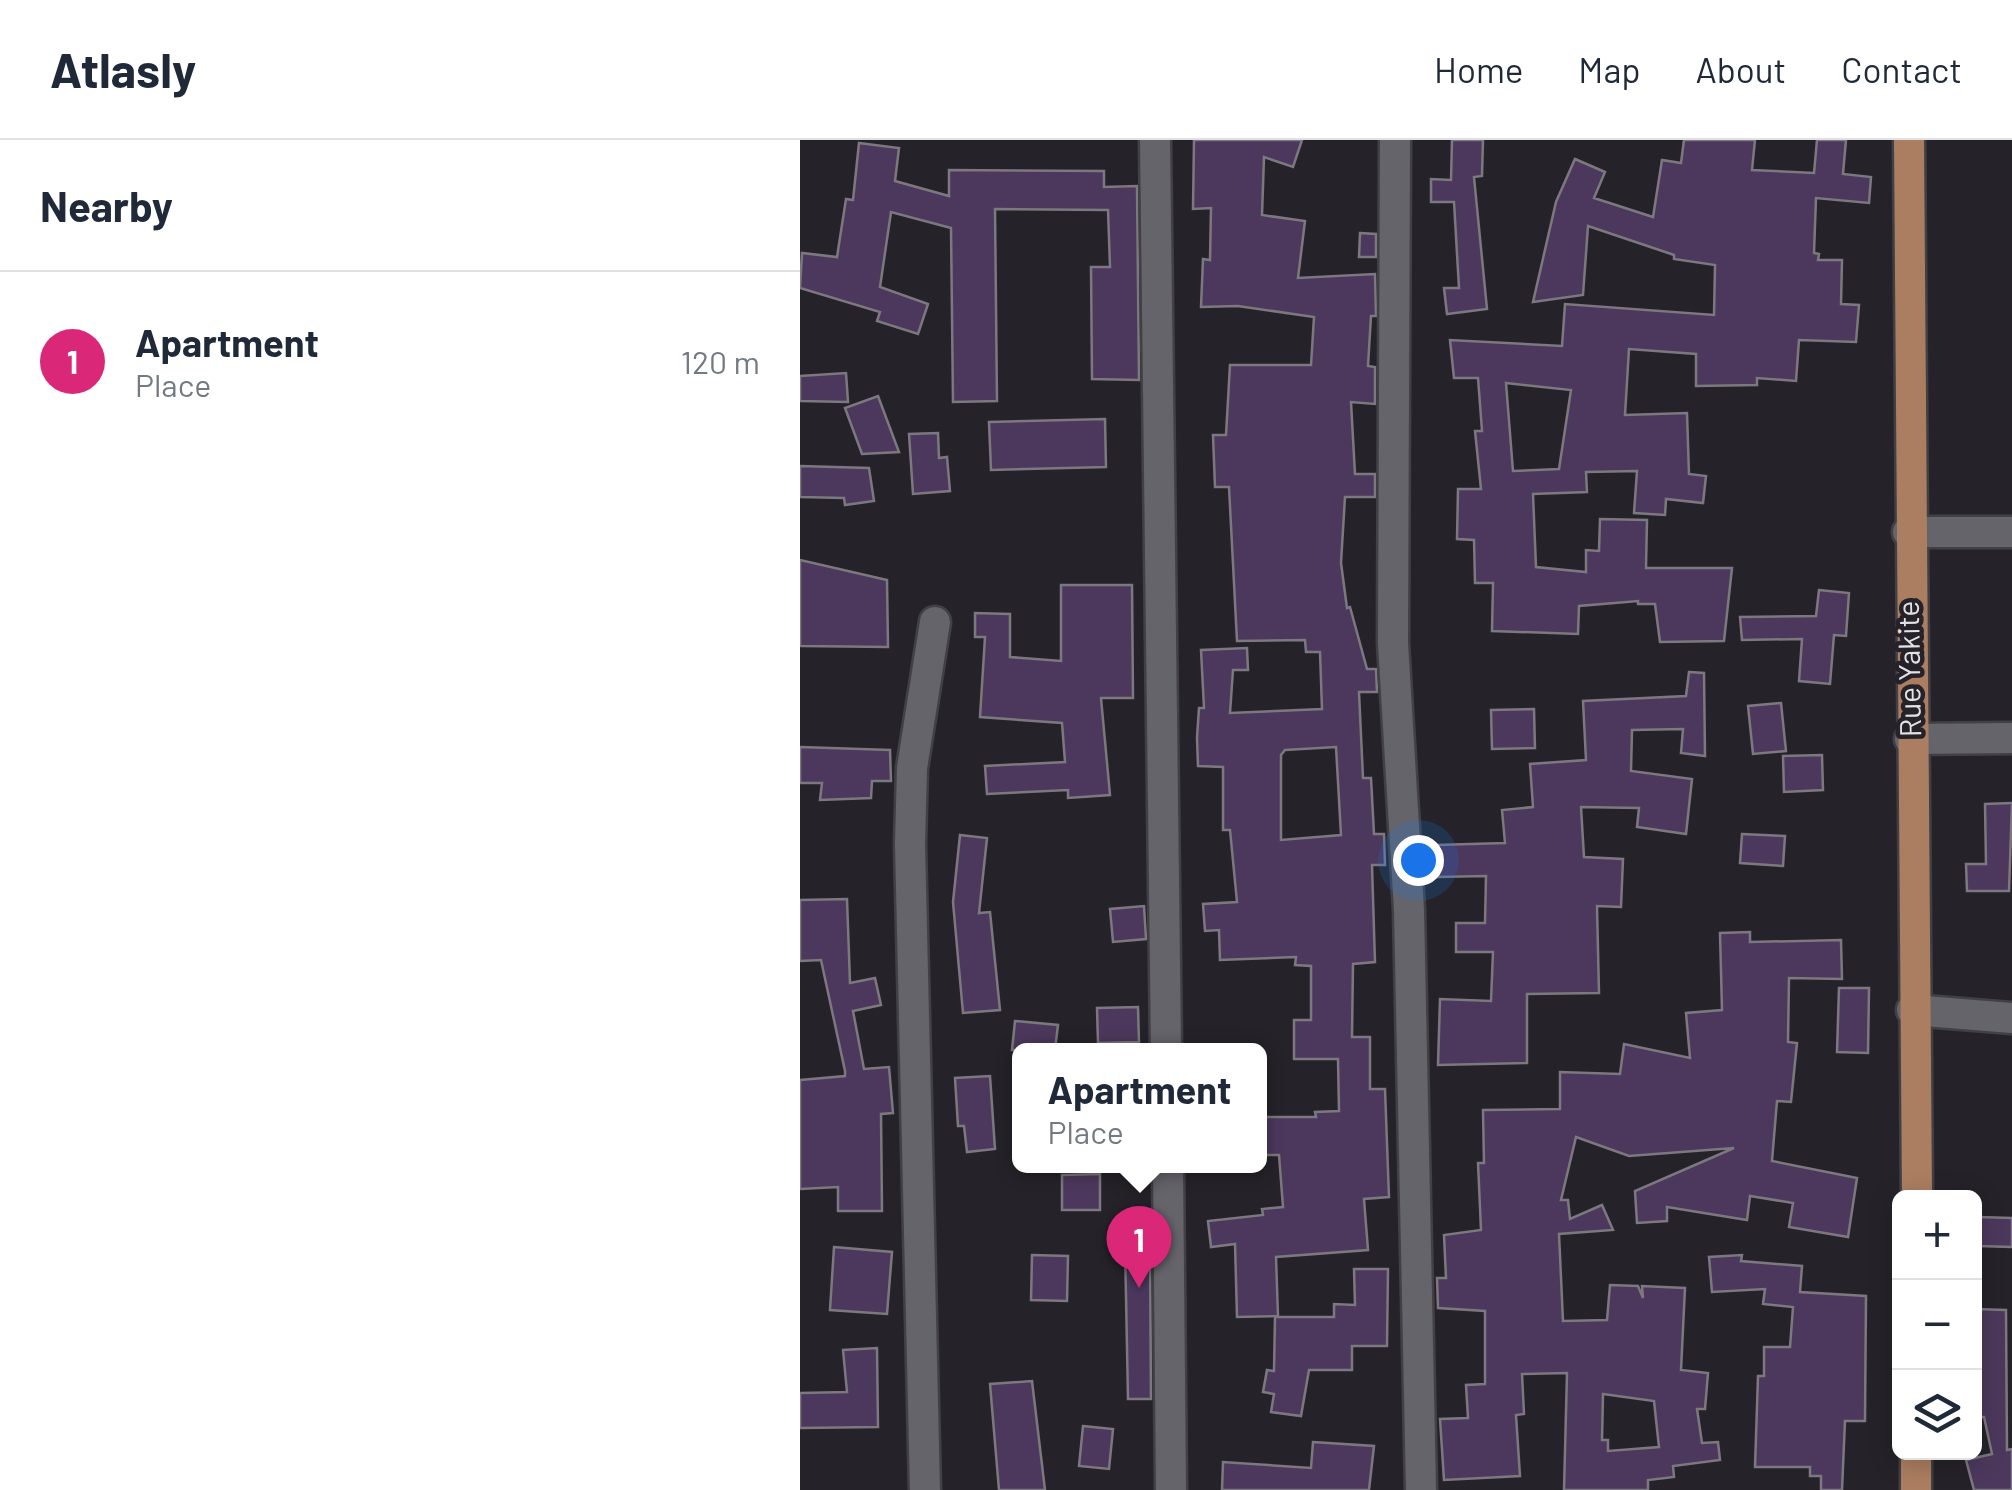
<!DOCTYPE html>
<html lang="en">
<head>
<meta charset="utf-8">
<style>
  body { margin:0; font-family:Barlow,sans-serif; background:#f2f2f3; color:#1f2937 }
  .controls { position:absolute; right:30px; bottom:30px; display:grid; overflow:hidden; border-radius:15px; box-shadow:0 5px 25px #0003 }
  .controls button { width:90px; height:90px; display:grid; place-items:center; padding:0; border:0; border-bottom:2px solid #e0e1e3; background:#fff; color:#1f2937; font:50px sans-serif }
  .you { position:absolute; left:618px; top:720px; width:35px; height:35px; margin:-25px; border:8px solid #fff; border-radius:50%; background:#1a73e8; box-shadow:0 0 0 15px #1a73e833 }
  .badge { display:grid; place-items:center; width:65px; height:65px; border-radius:50%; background:#db2777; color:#fff; font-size:32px; font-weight:700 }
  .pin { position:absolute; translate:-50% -82px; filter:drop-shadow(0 2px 5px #0008) }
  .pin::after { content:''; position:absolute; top:52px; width:35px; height:30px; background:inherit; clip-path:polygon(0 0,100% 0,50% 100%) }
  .popup { position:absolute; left:212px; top:903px; width:255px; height:130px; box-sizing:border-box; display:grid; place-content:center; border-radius:15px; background:#fff; filter:drop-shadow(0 2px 8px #0005); font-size:32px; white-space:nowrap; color:#747a83 }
  .popup b { font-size:38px; color:#1f2937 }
  .popup::after { content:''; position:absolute; left:50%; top:100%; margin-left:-20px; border:20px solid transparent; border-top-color:#fff }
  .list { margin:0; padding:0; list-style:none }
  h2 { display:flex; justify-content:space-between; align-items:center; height:130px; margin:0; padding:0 40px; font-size:42px }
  h2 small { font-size:32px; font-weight:400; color:#747a83 }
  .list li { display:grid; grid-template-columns:65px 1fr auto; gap:30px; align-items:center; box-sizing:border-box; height:180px; padding:0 40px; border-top:2px solid #e0e1e3 }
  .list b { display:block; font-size:38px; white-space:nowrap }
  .list p { margin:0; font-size:32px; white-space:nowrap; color:#747a83 }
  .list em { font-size:32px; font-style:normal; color:#747a83 }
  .icon { flex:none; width:55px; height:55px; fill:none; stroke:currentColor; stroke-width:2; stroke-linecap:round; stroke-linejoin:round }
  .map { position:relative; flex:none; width:1212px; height:1350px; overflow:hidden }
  header { display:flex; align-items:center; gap:60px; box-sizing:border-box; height:140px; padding:0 50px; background:#fff; border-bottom:2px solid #e0e1e3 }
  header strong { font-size:48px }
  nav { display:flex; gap:55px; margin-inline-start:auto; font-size:35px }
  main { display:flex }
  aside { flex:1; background:#fff }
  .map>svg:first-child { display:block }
</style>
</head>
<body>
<header>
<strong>Atlasly</strong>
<nav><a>Home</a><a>Map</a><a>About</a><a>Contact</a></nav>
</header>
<main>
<aside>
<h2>Nearby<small></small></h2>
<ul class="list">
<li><span class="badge">1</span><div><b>Apartment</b><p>Place</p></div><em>120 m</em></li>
</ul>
</aside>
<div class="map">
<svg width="1212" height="1350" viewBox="0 0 1212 1350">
  <rect width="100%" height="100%" fill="#252329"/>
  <g fill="#4c385c" stroke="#7c787f" stroke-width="2.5" fill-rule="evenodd">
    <path d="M394,0H502L493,27L464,17L462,75L505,81L498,138L575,134L576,176H571L568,226L575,227V264L551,262L555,334H575V357H545L541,423L547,468L550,467L567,529H576L577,552H559L563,638H571L574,694H584L585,725H572L575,822L553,824L552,897H570V949H585L589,1057L564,1059L568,1110L476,1117L478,1176L437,1177L435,1104L411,1107L408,1081L463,1075L462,1069L483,1067L479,1015H460V977H516L515,972L539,971L538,919H494V880H511V826L495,825L496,817L420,820L419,790L405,791L403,764L437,762L430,690H423V627L398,626L397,598L399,568H404L401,510L447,508L448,530H433L430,573L522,569L520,512H506L505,500L437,501L429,347H415L413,295H426L430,225H511L514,177L438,166L401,167L403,119L410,120L411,68L393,69ZM536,607L541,695L481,700V615L485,610Z"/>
    <polygon points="652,0 683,0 682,36 674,37 687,169 647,174 644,148 659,148 654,62 631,62 631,39 651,40"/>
    <path d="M884,0H955L952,30L1014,33L1017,0H1046L1043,34L1071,37L1069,63L1016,58L1014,113L1019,114L1018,120H1042L1041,164L1059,165L1056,202L999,200L996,241L957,238V245L896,246V214L829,209L825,275L887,273L889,334L906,336L903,363L866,359L865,375L834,373L837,331L786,332L787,352L733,354L736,427L786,432V410L799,411L800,379L847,380L846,428H932L924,501L860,502L855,464H838V461L779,466L778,494L692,491L693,443H675L674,400L657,399L658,349H681L675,291H682L678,238H654L650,200L762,206L765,164L914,175L915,125L874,119V115L788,86L783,155L733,162L756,62L775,19L805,32L794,58L853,77L862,20L881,23ZM706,243L771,250L759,329L713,331Z"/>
    <polygon points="59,3 99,8 95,41 149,56 149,30 304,31 304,47 337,46 339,240 292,239 291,127 310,127 308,70 195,69 197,261 153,262 151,88 91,72 80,147 128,164 118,194 77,181 80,172 0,148 2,113 37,117 46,59 53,60"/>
    <polygon points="560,93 576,94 576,117 559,117"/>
    <polygon points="46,233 48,262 0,261 0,236"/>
    <polygon points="78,256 99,312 62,314 45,268"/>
    <polygon points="305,279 306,327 191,330 189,282"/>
    <polygon points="138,293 139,318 147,317 150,351 113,354 109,294"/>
    <polygon points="0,326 69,328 74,361 45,365 44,358 0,357"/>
    <polygon points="0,420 87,440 88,507 0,506"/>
    <polygon points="261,445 332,445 333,558 301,558 310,655 268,658 268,650 187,654 185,626 265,622 262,583 180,577 185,497 175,497 175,473 210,474 210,517 261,521"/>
    <polygon points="1019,450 1049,453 1046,496 1034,495 1030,544 999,541 1002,499 942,500 940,477 1016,476"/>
    <polygon points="889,532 904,533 905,616 881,613 883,589 832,590 831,631 892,639 886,694 837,687 839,668 781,667 784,717 823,719 821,767 797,766 799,853 727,854 727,923 638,925 640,859 691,861 693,812 656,812 656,783 685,783 686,736 637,737 636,705 705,703 702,670 733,667 730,624 786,620 783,561 886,556"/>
    <polygon points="981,563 986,611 953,614 948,566"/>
    <polygon points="734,569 735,608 692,609 691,570"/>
    <polygon points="0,607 90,610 91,641 72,641 71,658 20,660 22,643 0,643"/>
    <polygon points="1022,615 1023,650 984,652 983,616"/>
    <polygon points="1212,663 1209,751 1167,751 1166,724 1186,724 1185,664"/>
    <polygon points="942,694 985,696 983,726 940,723"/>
    <polygon points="160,695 187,698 179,773 190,772 200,870 163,873 153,762"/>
    <polygon points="47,759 50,843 75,838 81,865 53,871 64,929 89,927 93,973 81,974 82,1071 38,1071 38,1047 0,1049 0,940 45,936 45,931 21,820 0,821 0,760"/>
    <polygon points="344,766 346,799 313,802 310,769"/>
    <path d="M950,792V802L1041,800L1042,839L989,838L988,902L997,903L991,962L977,961L972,1021L1057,1038L1048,1097L989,1087L993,1063L950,1056L947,1080L867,1067V1081L837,1083L835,1051L934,1008L829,1016L776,997L761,1060H768L770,1079L802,1065L813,1090L759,1094L763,1181L807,1180L810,1145L838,1146L843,1158L842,1146L885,1148L881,1230L908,1233L905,1269H897L902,1303L918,1302L920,1320L873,1326L874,1337L848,1340V1350H764L767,1233L722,1234L724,1274L716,1275L720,1336L644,1340L640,1279L668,1278L666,1245L685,1244V1171L638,1168L637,1138H646L644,1095L681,1090L678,1023H684L683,970L760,969V932L820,934L824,904L890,918L886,873L922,870L920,793ZM803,1254L854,1261L859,1307L808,1311V1300H802Z"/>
    <polygon points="1039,848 1069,848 1068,913 1037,912"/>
    <polygon points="338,867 339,902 298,903 297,868"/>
    <polygon points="215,881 258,885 255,910 212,910"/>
    <polygon points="190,936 195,1009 167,1012 164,986 158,986 155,938"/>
    <polygon points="300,1034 300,1070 262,1070 262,1035"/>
    <polygon points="1178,1077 1212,1078 1212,1107 1178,1106"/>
    <polygon points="325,1105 350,1105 351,1259 328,1259"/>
    <polygon points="34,1107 92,1112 87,1174 30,1170"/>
    <polygon points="232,1115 268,1116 267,1161 231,1160"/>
    <polygon points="942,1115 941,1121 1002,1126 1000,1152 1066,1156 1065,1281 1045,1281 1042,1350 1021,1350 1021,1336 1010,1336 1010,1327 955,1327 958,1236 964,1236 964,1207 990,1207 993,1167 963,1164 965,1149 912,1152 909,1117"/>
    <polygon points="554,1129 588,1129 587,1206 552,1206 552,1230 509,1230 501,1276 471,1272 474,1254 463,1252 467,1230 474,1231 475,1177 534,1177 534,1164 555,1165"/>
    <polygon points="1174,1169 1206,1170 1207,1310 1212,1309 1212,1350 1174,1350 1166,1320 1192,1314 1184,1277 1176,1277"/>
    <polygon points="77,1208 78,1287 0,1288 0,1253 47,1252 43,1210"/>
    <polygon points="232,1241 245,1350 199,1350 190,1244"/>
    <polygon points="283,1286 313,1289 309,1329 279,1326"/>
    <polygon points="513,1302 574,1306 569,1350 422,1350 423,1322 511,1328"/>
  </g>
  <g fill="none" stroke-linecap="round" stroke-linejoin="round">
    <defs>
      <g id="minor">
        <polyline points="355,0 366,910"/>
        <polyline points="595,0 593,503 609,770 621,1350"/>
        <polyline points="1108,392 1212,392"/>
        <polyline points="1110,599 1212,598"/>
        <polyline points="1112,870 1212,878"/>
        <polyline points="368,1026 371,1350"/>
        <polyline points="125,1350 110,704 112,628 135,482"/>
      </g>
      <g id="major">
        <polyline points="1109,0 1117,1058"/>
        <polyline points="1116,1350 1116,1312"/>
      </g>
    </defs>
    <use href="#minor" stroke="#414045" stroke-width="35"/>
    <use href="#major" stroke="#414045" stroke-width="35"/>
    <use href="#minor" stroke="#66646b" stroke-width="30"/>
    <use href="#major" stroke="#ac7e61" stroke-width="30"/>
  </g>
  <g text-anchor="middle" stroke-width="9" stroke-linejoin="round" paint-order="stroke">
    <g font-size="30" fill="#e3e2e6" stroke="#252329">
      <text transform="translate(1110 529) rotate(-91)" y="10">Rue Yakite</text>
    </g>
  </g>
</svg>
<div class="controls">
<button>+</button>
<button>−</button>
<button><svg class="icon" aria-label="layers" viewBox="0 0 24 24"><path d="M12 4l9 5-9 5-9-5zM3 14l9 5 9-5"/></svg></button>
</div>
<div class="you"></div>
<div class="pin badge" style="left:339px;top:1148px">1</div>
<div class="popup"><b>Apartment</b>Place</div>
</div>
</main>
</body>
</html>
